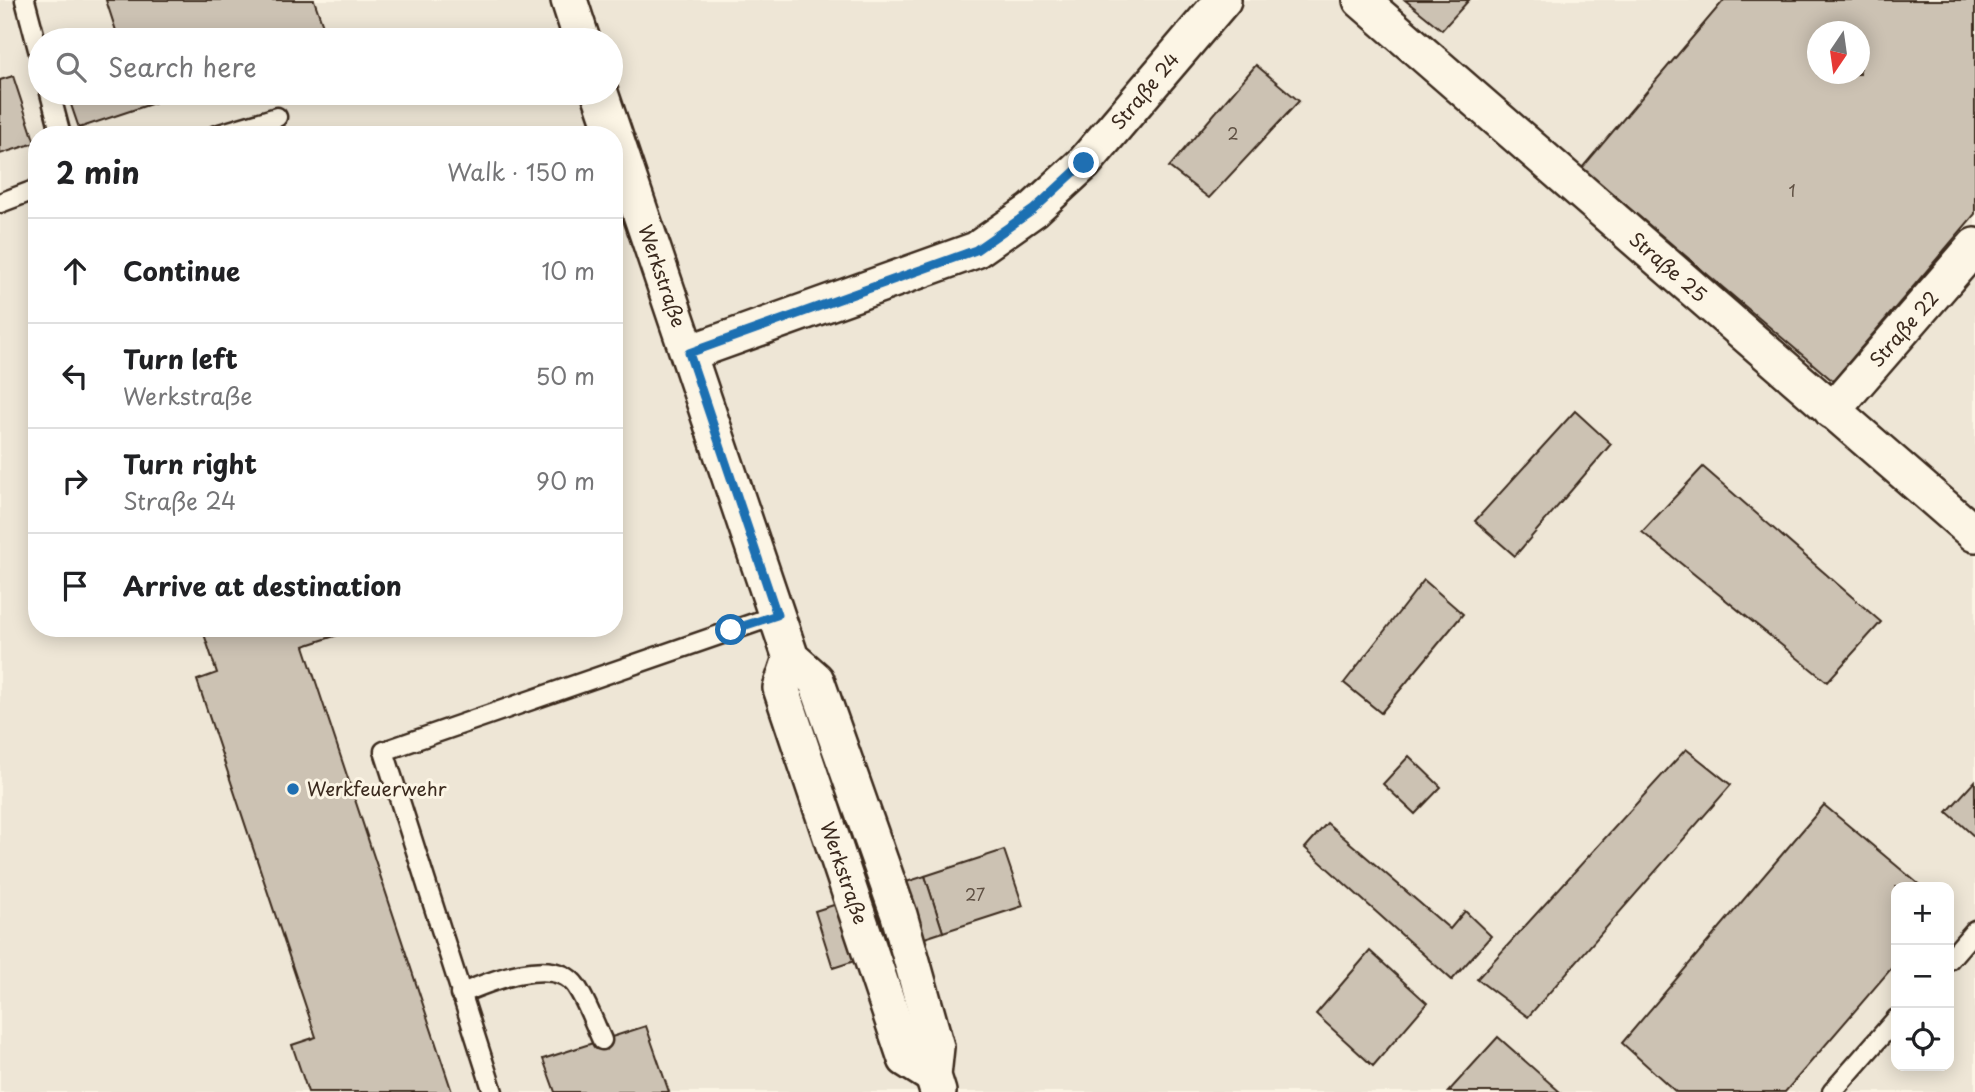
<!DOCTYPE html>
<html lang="en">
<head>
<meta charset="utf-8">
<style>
  body { margin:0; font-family:"Playpen Sans",sans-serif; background:#f6f6f6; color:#202124 }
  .controls { position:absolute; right:21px; bottom:21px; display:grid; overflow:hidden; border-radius:14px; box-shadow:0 4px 18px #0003 }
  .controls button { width:63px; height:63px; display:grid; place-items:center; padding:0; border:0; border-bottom:2px solid #e0e0e0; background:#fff; color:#202124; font:35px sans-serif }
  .compass { position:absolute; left:1807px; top:21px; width:63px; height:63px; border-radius:50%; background:#fff; box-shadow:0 4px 18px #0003; rotate:193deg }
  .stop { position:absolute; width:21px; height:21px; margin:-16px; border:5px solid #1f6fb2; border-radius:50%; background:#fff }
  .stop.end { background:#1f6fb2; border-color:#fff; box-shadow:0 2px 7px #0008 }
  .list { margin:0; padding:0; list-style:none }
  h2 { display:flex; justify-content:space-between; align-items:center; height:91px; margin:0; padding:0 28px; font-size:30px }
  h2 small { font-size:23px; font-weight:400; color:#757577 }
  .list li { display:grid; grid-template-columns:46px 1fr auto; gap:21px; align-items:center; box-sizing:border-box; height:105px; padding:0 28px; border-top:2px solid #e0e0e0 }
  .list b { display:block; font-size:26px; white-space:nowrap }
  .list p { margin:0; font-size:23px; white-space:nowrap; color:#757577 }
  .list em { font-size:23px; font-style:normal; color:#757577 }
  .icon { flex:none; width:38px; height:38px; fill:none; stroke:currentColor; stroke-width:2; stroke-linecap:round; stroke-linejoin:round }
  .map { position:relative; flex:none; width:1975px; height:1092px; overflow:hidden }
  .search { position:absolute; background:#fff; box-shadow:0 4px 18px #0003; left:28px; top:28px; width:595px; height:77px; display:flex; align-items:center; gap:18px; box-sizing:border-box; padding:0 24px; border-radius:38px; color:#757577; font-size:26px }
  .panel { position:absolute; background:#fff; box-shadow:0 4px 18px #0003; left:28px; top:126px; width:595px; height:511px; border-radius:28px }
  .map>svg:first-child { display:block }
</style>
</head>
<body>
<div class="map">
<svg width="1975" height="1092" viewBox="0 0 1975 1092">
  <rect width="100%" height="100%" fill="#fcf5e5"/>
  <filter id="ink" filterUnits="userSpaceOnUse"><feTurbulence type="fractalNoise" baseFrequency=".0143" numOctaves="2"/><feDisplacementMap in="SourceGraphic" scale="14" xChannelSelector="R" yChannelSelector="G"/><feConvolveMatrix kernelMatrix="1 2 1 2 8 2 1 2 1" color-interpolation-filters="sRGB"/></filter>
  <g filter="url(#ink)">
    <path fill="#eee6d6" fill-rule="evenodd" d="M0,0H1975V1092H0ZM1818,32H1860V74H1818ZM40,40H611V93H40ZM37,135H614V628H37ZM1896,887H1949V1066H1896Z"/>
    <g fill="#ccc2b3" stroke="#3b2a1e" stroke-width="2" fill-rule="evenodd">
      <polygon points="106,0 314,0 328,40 119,40"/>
      <polygon points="1405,0 1469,0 1442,30"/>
      <path d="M1724,0H1975V214L1833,381L1582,168ZM1818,32H1860V74H1818Z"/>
      <polygon points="1256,65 1299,101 1209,198 1169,167"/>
      <polygon points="13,76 35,143 0,154 0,80"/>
      <polygon points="67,93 184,93 79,128"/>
      <polygon points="1575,411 1611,444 1515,556 1475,521"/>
      <polygon points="1703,467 1881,622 1827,682 1642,532"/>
      <polygon points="1424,580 1463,614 1381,713 1344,683"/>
      <polygon points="202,628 359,628 304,646 452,1092 308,1092 292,1045 316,1037 197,680 217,673"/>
      <polygon points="1686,749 1731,785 1528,1017 1477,979"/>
      <polygon points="1409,756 1441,787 1415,814 1383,784"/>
      <polygon points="1975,781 1975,837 1947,812"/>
      <polygon points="1824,805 1922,887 1896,887 1896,963 1785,1092 1676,1092 1622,1043"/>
      <polygon points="1327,823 1450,929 1465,911 1491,936 1452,980 1305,848"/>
      <polygon points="1004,850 1023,906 943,932 925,876"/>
      <polygon points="925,876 943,932 833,968 815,911"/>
      <polygon points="1370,951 1427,1003 1373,1066 1316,1014"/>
      <polygon points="646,1026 669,1092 555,1092 543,1059"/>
      <polygon points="1498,1037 1560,1092 1448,1092"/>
    </g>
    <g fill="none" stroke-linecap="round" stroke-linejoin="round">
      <defs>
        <g id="lane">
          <polyline points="25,0 40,57"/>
          <polyline points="50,93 61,135"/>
          <polyline points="216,135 277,117"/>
          <polyline points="0,203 37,189"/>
          <polyline points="1949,960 1975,930"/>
          <path d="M460,994C488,982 554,954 576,986C587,1002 594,1023 602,1040"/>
          <polyline points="493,1092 384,751 777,615"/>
          <polyline points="1832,1092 1896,1019"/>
        </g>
        <g id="street">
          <polyline points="569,0 582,40"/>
          <polyline points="1361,0 1975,534"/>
          <polyline points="600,93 791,658 816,680 899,915 936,1047 933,1076 938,1092"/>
          <polyline points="689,353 976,250 1033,210 1084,163 1223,0"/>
          <polyline points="1832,411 1975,246"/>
          <polyline points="791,658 781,688 906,1059 933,1076"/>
        </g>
      </defs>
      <use href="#lane" stroke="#3b2a1e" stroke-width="23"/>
      <use href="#street" stroke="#3b2a1e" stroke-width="40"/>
      <use href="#lane" stroke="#fcf5e5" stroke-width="18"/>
      <use href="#street" stroke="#fcf5e5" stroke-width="35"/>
    </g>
  </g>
  <g fill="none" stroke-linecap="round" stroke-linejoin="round" filter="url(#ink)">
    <polyline stroke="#1f6fb2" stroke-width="9" points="731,630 777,615 689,353 976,250 1033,210 1084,163"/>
  </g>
  <circle fill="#1f6fb2" stroke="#fcf5e5" stroke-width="2.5" cx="293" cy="789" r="7"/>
  <g text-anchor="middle" stroke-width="6" stroke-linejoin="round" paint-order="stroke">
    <g font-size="16" fill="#5f5043">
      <text x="1233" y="140">2</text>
      <text x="1792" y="197">1</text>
      <text x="975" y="901">27</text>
    </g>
    <g font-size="19" fill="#3b2a1e" stroke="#fcf5e5">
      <text transform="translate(1145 91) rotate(-50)" y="7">Straße 24</text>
      <text transform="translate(1668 267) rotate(41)" y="7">Straße 25</text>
      <text transform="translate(662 276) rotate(71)" y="7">Werkstraße</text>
      <text transform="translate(1904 329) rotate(-49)" y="7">Straße 22</text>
      <text transform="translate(844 873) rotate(71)" y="7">Werkstraße</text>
    </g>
    <g font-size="19" fill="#3b2a1e" stroke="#fcf5e5" text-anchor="start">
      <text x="307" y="796">Werkfeuerwehr</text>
    </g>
  </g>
</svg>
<div class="controls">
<button>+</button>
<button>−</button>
<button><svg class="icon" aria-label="locate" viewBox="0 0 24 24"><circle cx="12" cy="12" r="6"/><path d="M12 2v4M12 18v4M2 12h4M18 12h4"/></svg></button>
</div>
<svg class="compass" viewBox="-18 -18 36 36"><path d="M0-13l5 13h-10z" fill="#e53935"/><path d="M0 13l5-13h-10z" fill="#757577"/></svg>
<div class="stop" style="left:731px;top:630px"></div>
<div class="stop end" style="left:1084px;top:163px"></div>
<div class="search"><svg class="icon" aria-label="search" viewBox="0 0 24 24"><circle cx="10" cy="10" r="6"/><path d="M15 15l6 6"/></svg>Search here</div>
<section class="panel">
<h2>2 min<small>Walk · 150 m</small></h2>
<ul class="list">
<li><svg class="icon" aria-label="ahead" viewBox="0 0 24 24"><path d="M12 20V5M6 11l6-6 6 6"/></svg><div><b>Continue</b></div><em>10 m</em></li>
<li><svg class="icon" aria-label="left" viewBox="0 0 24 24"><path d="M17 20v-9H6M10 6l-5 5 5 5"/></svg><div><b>Turn left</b><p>Werkstraße</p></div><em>50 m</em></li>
<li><svg class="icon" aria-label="right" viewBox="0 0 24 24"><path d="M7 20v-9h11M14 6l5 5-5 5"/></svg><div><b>Turn right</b><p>Straße 24</p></div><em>90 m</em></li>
<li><svg class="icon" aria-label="arrive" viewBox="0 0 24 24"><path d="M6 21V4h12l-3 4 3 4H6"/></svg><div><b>Arrive at destination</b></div></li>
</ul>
</section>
</div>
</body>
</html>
